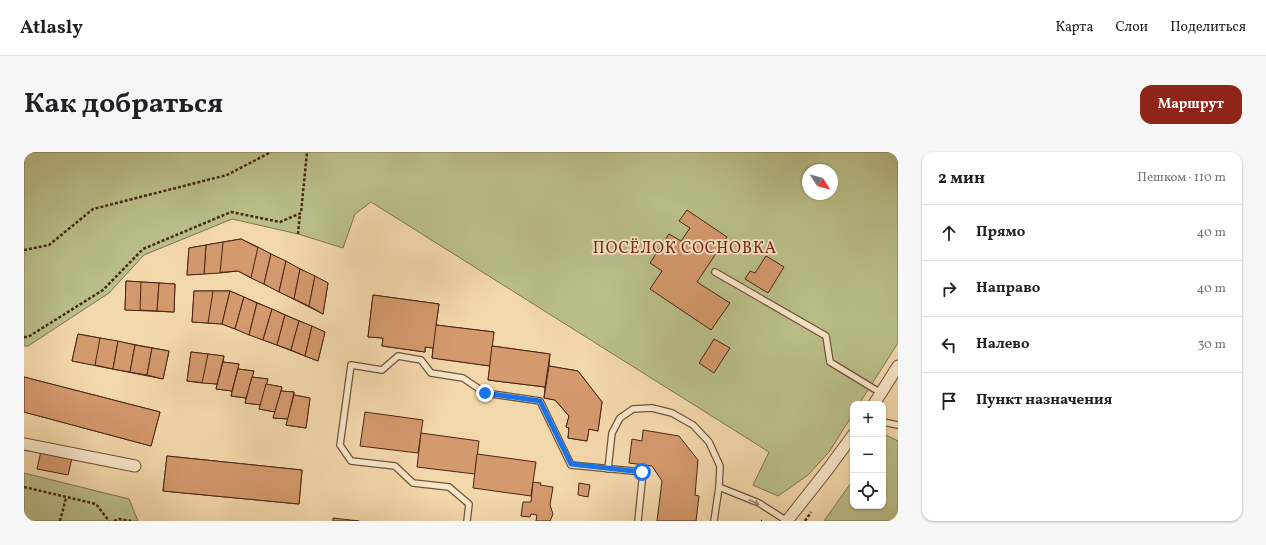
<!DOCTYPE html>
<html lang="ru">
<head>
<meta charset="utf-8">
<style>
  body { margin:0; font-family:Vollkorn,serif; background:#f6f6f6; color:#202124 }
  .controls { position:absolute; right:12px; bottom:12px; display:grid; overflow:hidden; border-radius:8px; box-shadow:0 1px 3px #0004 }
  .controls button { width:36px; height:36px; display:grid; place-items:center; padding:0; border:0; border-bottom:1px solid #e0e0e0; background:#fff; color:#202124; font:20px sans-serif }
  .compass { position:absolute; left:778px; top:12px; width:36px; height:36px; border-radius:50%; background:#fff; box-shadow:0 1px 3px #0004; rotate:126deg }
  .stop { position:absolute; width:12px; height:12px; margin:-9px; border:3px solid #1a73e8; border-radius:50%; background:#fff }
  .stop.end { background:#1a73e8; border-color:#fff; box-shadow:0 1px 4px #0008 }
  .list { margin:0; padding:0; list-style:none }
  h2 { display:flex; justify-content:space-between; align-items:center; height:52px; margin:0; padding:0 16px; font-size:17px }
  h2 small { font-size:13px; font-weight:400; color:#757577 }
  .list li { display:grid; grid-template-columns:26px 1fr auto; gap:12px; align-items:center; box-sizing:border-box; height:56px; padding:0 16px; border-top:1px solid #e0e0e0 }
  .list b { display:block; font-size:15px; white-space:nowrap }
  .list em { font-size:13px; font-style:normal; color:#757577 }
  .icon { flex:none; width:22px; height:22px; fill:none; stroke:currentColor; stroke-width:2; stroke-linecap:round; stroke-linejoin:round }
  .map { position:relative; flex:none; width:874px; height:369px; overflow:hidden; border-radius:12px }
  header { display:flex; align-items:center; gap:24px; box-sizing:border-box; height:56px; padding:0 20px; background:#fff; border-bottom:1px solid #e0e0e0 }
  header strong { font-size:19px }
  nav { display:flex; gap:22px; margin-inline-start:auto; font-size:14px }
  .intro { display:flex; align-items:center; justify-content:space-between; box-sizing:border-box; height:96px; padding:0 24px }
  h1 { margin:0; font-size:28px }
  .button { padding:10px 18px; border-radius:12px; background:#8f2418; color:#fff; font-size:14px; font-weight:700 }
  main { display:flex; gap:24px; padding:0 24px }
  aside { flex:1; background:#fff; border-radius:12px; box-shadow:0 1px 3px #0004 }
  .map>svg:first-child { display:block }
</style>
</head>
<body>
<header>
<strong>Atlasly</strong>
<nav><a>Карта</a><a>Слои</a><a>Поделиться</a></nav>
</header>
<div class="intro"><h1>Как добраться</h1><a class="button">Маршрут</a></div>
<main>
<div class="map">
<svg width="874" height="369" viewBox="0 0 874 369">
  <rect width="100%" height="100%" fill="#f3d8ab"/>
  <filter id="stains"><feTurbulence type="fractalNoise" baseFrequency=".005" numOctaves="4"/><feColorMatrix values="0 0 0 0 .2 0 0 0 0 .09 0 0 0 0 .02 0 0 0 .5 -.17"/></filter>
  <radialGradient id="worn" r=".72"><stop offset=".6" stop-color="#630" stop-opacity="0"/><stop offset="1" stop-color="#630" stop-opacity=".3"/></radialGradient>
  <g fill="#babf89" stroke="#817350" fill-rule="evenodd">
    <path d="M0,0H874V191L835,252H829V262L805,300L784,323L754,344L729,333L745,300L347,50L331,62L319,96L274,82L208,67L120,103L85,141L4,194H0ZM784,18H808V42H784Z"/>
    <polygon points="860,282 874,289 874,369 800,369 829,328 829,354 859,354 859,284"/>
    <polygon points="0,321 105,347 114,369 0,369"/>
  </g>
  <g fill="#d4996c" stroke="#482716">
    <polygon points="663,58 703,85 673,130 706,151 687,178 626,137 638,119 626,111 645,82 657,89 666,76 655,69"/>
    <polygon points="217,87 234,95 227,126 214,119"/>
    <polygon points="217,87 214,119 196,121 199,90"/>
    <polygon points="217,87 304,131 299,162 214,119 163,123 165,96"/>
    <polygon points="199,90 196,121 180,122 182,93"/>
    <polygon points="182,93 180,122 163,123 165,96"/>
    <polygon points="234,95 247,102 240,132 227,126"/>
    <polygon points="247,102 262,109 255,140 240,132"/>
    <polygon points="742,104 760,115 744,141 721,127 726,119 731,121"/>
    <polygon points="262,109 276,117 270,147 255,140"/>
    <polygon points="276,117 291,124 285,154 270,147"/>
    <polygon points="291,124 304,131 299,162 285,154"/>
    <polygon points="102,129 117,130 116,158 101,158"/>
    <polygon points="102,129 151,132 150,160 101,158"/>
    <polygon points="117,130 135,131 133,159 116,158"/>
    <polygon points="135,131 151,132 150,160 133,159"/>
    <polygon points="170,139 189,139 184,171 168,170"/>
    <polygon points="170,139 206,139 301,180 294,209 198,172 168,170"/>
    <polygon points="189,139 206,139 198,172 184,171"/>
    <polygon points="206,139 220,145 211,177 198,172"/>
    <polygon points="349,143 415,152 409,196 401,195 401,200 358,194 359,186 344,185"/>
    <polygon points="349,143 415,152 412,173 470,180 468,194 526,202 525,214 554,219 578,250 574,279 565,277 563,289 544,286 545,276 542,275 545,264 531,248 520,246 521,235 464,228 466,214 408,206 409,196 401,195 401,200 358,194 359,186 344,185"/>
    <polygon points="220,145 233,151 225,183 211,177"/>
    <polygon points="233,151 248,157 239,188 225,183"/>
    <polygon points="248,157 261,163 253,193 239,188"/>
    <polygon points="261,163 275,169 267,198 253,193"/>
    <polygon points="275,169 288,174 281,204 267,198"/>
    <polygon points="412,173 470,180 466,214 408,206"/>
    <polygon points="288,174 301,180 294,209 281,204"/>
    <polygon points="54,182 76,186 71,213 48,209"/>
    <polygon points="54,182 145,199 139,227 48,209"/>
    <polygon points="76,186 94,189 89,217 71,213"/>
    <polygon points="690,187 706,196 690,221 675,211"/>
    <polygon points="94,189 111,193 106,220 89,217"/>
    <polygon points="111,193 128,196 123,223 106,220"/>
    <polygon points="468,194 526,202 521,235 464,228"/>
    <polygon points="128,196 145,199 139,227 123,223"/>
    <polygon points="167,200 184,202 178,231 163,229"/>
    <polygon points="167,200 200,204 199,210 215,212 214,217 230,219 228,225 244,227 242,232 258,235 257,239 270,240 270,243 286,246 282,276 262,273 264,267 249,266 251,260 235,257 237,253 221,251 222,246 207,244 208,239 192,237 193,232 163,229"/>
    <polygon points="184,202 200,204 193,232 178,231"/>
    <polygon points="199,210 215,212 208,239 192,237"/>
    <polygon points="525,214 554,219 578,250 574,279 565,277 563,289 544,286 545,276 542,275 545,264 531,248 520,246"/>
    <polygon points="214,217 230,219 222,246 207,244"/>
    <polygon points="0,225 136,260 127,294 0,260"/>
    <polygon points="0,225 136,260 127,294 0,260"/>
    <polygon points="228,225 244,227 237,253 221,251"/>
    <polygon points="242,232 258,235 251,260 235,257"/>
    <polygon points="257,239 270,240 264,267 249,266"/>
    <polygon points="270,243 286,246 282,276 262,273"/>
    <polygon points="341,260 399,268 394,301 336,294"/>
    <polygon points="619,278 655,284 674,308 671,343 675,344 672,369 633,369 638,329 628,314 605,311 608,287 618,289"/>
    <polygon points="397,281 455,289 451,322 393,315"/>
    <polygon points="17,299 48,306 44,323 13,317"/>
    <polygon points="453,302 512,310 507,344 449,336"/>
    <polygon points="143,304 278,318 275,352 139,339"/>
    <polygon points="143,304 278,318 275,352 139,339"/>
    <polygon points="509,330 517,331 516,333 529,335 526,353 529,362 526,369 512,369 513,363 507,362 506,365 497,364 499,350 507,350"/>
    <polygon points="555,331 566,333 564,345 554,343"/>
    <polygon points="309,366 335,369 309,369"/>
  </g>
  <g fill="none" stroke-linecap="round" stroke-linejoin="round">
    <defs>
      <g id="service">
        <polyline points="691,120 802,184 806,210 857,241"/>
        <polyline points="859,270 874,273"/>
        <polyline points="584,317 588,281 596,266 609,257 628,256 648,261 669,273 685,290 696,314 695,335 690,369"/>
        <polyline points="695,335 735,351 763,369"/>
        <polyline points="443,369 445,352 425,335 389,331 371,314 327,309 316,293 327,213 358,218 374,204 397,208 407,221 439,226 461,241 516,249 547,313 619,320 614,369"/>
      </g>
      <g id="minor">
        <polyline points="850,252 874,214"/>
        <polyline points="0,292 111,314"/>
        <polyline points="763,369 804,317 829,283"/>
      </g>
    </defs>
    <use href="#service" stroke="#73533b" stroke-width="8"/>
    <use href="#minor" stroke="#73533b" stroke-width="13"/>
    <g stroke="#482716" stroke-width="2.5" stroke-dasharray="3 2" stroke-linecap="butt">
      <polyline points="274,82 276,61"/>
      <polyline points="0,98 25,93 69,57 203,23 247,0"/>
      <polyline points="0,185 4,185 79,138 119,97 207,60 256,70 277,61 283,0"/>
      <polyline points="0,335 72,352 85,369"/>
      <polyline points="36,369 42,346"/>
      <polyline points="90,369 95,367 107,369"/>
      <polyline points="737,369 738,369"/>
      <polyline points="781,369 787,360"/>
    </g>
    <use href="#service" stroke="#f7e6c8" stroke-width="5.5"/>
    <use href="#minor" stroke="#f7e6c8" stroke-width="11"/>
  </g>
  <defs><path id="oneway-solid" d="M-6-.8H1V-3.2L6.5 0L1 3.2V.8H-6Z"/></defs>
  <use fill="#a0866f" href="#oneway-solid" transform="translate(730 350) rotate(24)"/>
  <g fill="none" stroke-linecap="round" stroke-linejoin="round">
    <polyline stroke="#1a73e8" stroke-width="5" points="461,241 516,249 547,312 618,320"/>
  </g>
  <g text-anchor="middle" stroke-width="4" stroke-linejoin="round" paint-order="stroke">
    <g font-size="16" letter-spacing="1" fill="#7a1f14" stroke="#f7e6c8">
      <text x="661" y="101">ПОСЁЛОК СОСНОВКА</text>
    </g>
  </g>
  <rect width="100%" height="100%" filter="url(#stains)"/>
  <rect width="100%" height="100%" fill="url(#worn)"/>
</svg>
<div class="controls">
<button>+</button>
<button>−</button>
<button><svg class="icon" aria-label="locate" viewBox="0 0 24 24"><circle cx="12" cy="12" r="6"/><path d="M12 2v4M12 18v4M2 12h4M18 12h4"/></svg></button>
</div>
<svg class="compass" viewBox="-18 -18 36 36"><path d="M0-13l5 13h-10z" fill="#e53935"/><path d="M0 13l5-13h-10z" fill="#757577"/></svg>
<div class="stop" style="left:618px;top:320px"></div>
<div class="stop end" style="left:461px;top:241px"></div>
</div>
<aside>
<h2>2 мин<small>Пешком · 110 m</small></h2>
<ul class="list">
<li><svg class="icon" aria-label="ahead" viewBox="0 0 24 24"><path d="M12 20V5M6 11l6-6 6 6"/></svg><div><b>Прямо</b></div><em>40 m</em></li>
<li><svg class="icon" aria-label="right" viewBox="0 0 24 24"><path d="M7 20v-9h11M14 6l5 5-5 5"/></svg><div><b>Направо</b></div><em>40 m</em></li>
<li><svg class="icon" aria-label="left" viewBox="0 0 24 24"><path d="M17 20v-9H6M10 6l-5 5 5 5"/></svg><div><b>Налево</b></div><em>30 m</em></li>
<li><svg class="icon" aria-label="arrive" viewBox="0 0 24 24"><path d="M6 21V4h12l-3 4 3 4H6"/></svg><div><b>Пункт назначения</b></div></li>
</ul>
</aside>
</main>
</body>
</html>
